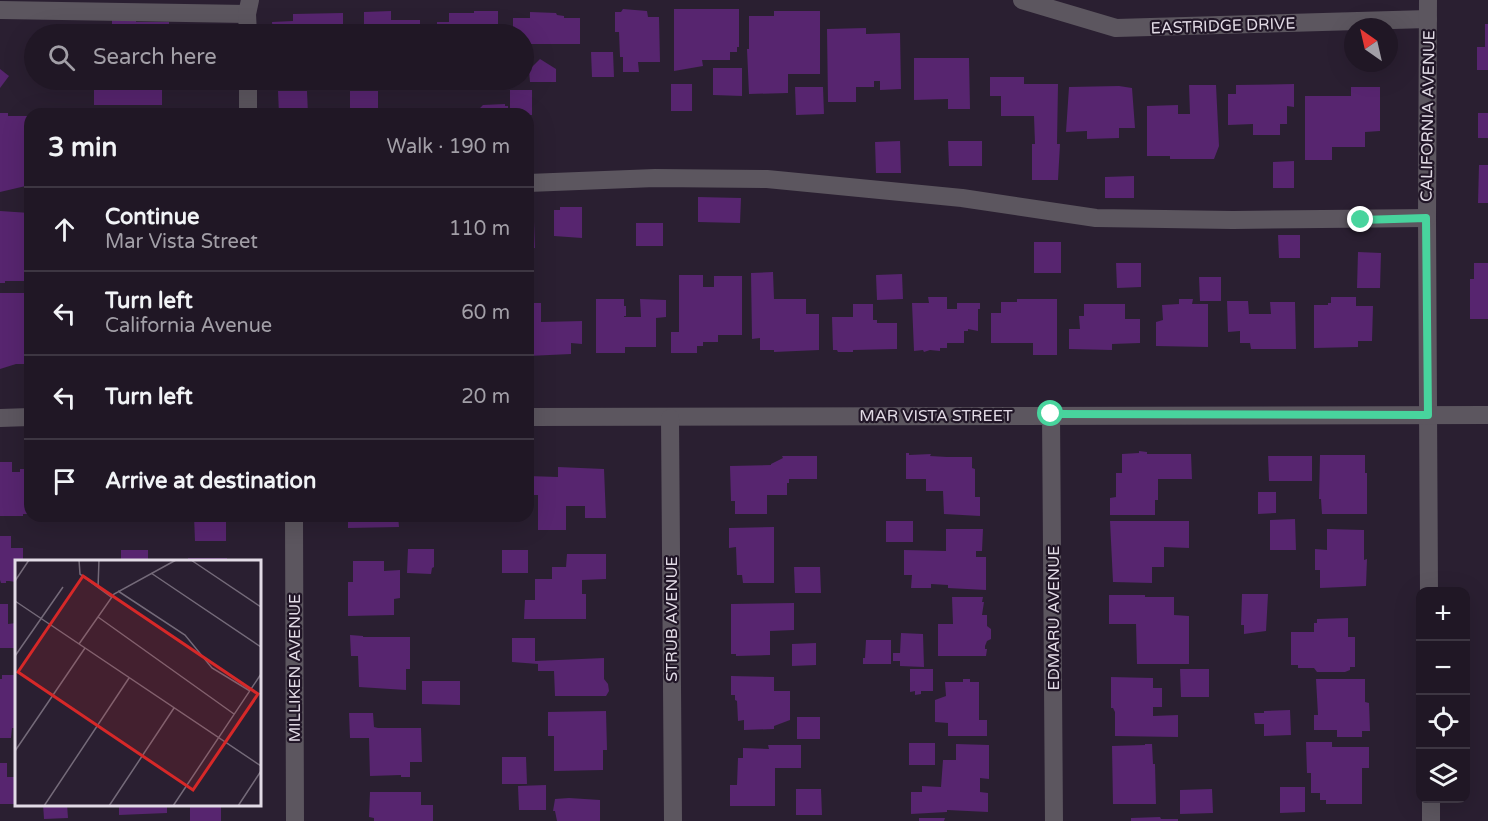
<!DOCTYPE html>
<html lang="en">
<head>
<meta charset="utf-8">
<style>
  body { margin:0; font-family:"Varela Round",sans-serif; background:#28202d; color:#f1f3f6 }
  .controls { position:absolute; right:18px; bottom:18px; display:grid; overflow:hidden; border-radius:12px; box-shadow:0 6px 24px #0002 }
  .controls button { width:54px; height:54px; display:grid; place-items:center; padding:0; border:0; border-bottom:2px solid #3d3642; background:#201725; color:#f1f3f6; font:30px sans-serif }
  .compass { position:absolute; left:1344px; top:18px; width:54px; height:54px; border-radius:50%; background:#201725; box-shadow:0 6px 24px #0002; rotate:326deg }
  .stop { position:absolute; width:18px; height:18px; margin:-14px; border:4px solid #48d49d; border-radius:50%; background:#fff }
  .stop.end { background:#48d49d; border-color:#fff; box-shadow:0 2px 6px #0008 }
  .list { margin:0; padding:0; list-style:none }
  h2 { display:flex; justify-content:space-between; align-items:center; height:78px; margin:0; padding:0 24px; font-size:26px }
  h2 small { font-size:20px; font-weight:400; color:#a29fa7 }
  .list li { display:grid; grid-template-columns:39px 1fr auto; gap:18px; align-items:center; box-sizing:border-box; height:84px; padding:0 24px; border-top:2px solid #3d3642 }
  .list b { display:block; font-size:22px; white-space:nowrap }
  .list p { margin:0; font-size:20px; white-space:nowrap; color:#a29fa7 }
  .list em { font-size:20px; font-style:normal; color:#a29fa7 }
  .icon { flex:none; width:33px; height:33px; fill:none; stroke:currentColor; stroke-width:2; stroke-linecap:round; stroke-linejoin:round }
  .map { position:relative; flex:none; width:1488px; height:821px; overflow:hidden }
  .search { position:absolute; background:#201725; box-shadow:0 6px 24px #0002; left:24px; top:24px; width:510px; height:66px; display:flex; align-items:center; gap:15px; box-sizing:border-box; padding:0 21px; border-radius:33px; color:#a29fa7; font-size:22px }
  .panel { position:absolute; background:#201725; box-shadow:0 6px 24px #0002; left:24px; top:108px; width:510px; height:414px; border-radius:18px }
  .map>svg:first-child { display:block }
</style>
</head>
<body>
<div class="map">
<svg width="1488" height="821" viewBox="0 0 1488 821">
  <rect width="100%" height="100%" fill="#2a1f31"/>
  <g fill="#57256f">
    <polygon points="623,9 647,11 648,17 659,17 660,62 638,62 639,72 623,72 623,57 620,57 619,32 615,32 615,12 621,12"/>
    <polygon points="674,9 739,9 739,47 737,47 737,52 730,52 730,60 702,60 703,66 674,71"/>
    <polygon points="391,11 391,20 420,20 420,34 364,34 364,12"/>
    <polygon points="474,11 498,11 498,34 437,34 437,22 449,22 449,13 474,13"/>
    <polygon points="774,11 820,11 820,74 788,74 788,93 749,94 747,49 749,49 749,16 774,16"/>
    <polygon points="530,12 556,13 557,15 564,16 564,18 580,18 580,44 524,44 524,34 513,34 513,18 530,18"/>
    <polygon points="343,13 343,34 273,34 272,22 293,21 293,14"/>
    <polygon points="112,19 136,20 136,22 169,22 169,34 112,34"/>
    <polygon points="1485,24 1488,24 1488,70 1477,70 1477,47 1485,47"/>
    <polygon points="866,28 866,34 900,33 901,89 880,90 880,81 874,81 874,87 856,87 856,102 828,102 827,29"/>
    <polygon points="591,52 613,52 614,77 592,77"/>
    <polygon points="914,58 969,58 970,109 948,109 948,99 914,100"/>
    <polygon points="540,59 556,69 556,82 530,82 529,70"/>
    <polygon points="713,68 742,68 742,96 713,95"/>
    <polygon points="0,69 9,76 0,88"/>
    <polygon points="990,77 1024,77 1024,84 1058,84 1057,144 1060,144 1058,180 1032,180 1032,144 1035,144 1034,116 1001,116 1001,96 990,96"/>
    <rect x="94" y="80" width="68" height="25"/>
    <rect x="671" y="84" width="21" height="27"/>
    <polygon points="1294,84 1294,107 1287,106 1287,124 1280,124 1280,135 1253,135 1253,124 1228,125 1228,94 1236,94 1236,85"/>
    <polygon points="1189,85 1216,85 1219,146 1214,159 1170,159 1170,156 1147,156 1147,106 1178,105 1178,114 1190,114"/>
    <polygon points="1119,86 1132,88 1135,128 1119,128 1119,138 1087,139 1087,131 1066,132 1069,87"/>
    <polygon points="795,87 823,87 824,114 796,115"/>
    <polygon points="1351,87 1380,87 1380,131 1365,132 1365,147 1332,147 1332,160 1305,160 1305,96 1351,96"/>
    <polygon points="510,90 532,90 532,115 510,114"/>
    <polygon points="278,91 307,91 308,114 279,114"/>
    <rect x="350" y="91" width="28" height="23"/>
    <polygon points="505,104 505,106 508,106 508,114 480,114 480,108 483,105"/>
    <polygon points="0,113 8,113 8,116 30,116 30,185 0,192"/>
    <rect x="1478" y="113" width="10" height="25"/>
    <polygon points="900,141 901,173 876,173 875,142"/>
    <polygon points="948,141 982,141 982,166 949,166"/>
    <polygon points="1294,161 1294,188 1273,188 1273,162"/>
    <polygon points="1479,165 1488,165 1488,203 1478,203"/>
    <polygon points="1134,176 1134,198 1105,198 1105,177"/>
    <polygon points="698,197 741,198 740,223 698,222"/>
    <polygon points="560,207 582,207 582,238 554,236 554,210 560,210"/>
    <polygon points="0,211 30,213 30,251 27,251 27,281 5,281 5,283 0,283"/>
    <polygon points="528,222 534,222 535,248 528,248"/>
    <rect x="636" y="223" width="27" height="23"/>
    <polygon points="1278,235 1300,235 1300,258 1279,258"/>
    <rect x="1034" y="242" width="27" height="31"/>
    <polygon points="1358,252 1381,253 1380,288 1357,288"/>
    <polygon points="1116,263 1141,263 1141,287 1117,288"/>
    <polygon points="1474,263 1488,263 1488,319 1470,319 1470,279 1474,279"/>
    <polygon points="773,272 774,299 806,299 806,314 819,314 819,350 774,352 774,350 760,350 760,338 752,339 751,273"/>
    <polygon points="902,274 903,299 877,300 876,275"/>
    <polygon points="679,275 703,275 703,287 714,287 714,276 742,276 742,335 718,335 718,342 703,342 703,346 697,346 697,353 671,353 671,332 679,332"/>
    <polygon points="1199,277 1221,277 1221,301 1200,301"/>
    <polygon points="0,293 30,293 30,364 16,364 0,369"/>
    <polygon points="928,297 947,297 947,309 957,309 957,303 980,303 980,309 978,309 978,331 968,329 968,331 964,331 964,343 947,343 947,348 940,348 940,351 930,350 924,352 923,350 914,351 912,303 929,303"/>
    <polygon points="1331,297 1356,297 1356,306 1373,306 1372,341 1358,341 1358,347 1314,348 1314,305 1328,305 1328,303 1331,303"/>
    <polygon points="596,299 624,299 624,306 626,306 626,316 624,316 624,317 641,317 640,299 666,300 666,317 656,318 656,347 625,347 625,353 596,353"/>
    <polygon points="1017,299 1057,299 1057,355 1033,355 1033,343 991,343 991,313 1001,313 1001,302 1017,302"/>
    <polygon points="1179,299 1193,299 1192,304 1208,304 1208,347 1156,346 1156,322 1163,320 1162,305 1179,304"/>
    <polygon points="1227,301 1248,301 1249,314 1271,314 1270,302 1295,302 1296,349 1251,349 1250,343 1240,343 1240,331 1228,332"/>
    <polygon points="528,303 541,303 541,322 582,321 582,344 571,343 571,354 528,356"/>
    <polygon points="853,304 873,304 873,320 877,320 877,323 897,323 897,349 853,350 853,352 838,352 837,350 833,350 832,317 853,317"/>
    <polygon points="1084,304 1125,304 1125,319 1140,319 1140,343 1112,344 1112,350 1069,349 1069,329 1080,329 1079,316 1084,316"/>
    <polygon points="1139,451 1147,452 1147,454 1191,454 1192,479 1158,479 1158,500 1155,500 1155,515 1110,515 1110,498 1116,497 1116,473 1122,473 1122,454 1139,453"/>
    <polygon points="906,453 909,453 909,455 931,454 930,456 947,457 972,457 972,468 975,469 975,497 980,497 980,516 944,514 943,491 926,491 926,479 906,479"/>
    <polygon points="1320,455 1365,455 1365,473 1367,473 1367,514 1322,514 1321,499 1319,499"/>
    <polygon points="782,456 817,456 817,479 789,479 789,483 787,483 787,495 767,495 767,514 735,514 735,501 731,501 730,466 771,465 771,464 783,458"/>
    <polygon points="1268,456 1312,456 1312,481 1269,481"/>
    <polygon points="0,462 12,462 12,472 20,472 20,469 30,469 30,514 23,514 23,516 0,516"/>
    <polygon points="558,467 604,469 606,518 585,518 585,506 566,506 566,530 538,530 538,495 528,495 528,476 558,477"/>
    <polygon points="1258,492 1276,492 1276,513 1258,514"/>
    <polygon points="194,516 226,516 226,541 195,541"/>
    <polygon points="348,516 398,516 399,527 348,528"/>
    <polygon points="1295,519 1296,550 1270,550 1270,520"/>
    <rect x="886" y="521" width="27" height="21"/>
    <polygon points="1110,521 1189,521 1189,548 1164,547 1164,567 1152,567 1152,583 1113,582"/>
    <polygon points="774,527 774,583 743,583 742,575 737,575 736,547 729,548 729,528"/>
    <polygon points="946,529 983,529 982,551 976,551 976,557 986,557 986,590 948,588 948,585 931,584 931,588 911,588 912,575 904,575 904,550 946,551"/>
    <polygon points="1327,529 1364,530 1364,560 1367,559 1366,586 1320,588 1320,570 1315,570 1315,549 1327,550"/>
    <polygon points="0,536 11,536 11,548 23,548 23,562 16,562 16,582 9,581 6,581 6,583 1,583 0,580"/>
    <polygon points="408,549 434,549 434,567 432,568 431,574 407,573"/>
    <rect x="121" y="550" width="27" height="12"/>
    <rect x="502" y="550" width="26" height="23"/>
    <polygon points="567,554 606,554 606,579 582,580 582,594 586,594 586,619 524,619 525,600 535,600 535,579 552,579 552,567 566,567"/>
    <rect x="188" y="558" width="39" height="4"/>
    <polygon points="353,561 384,561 384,571 400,570 400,598 394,599 394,615 348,616 348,582 353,582"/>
    <polygon points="794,567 820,567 821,593 795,593"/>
    <polygon points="1242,594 1268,594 1266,631 1244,634 1244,625 1241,625"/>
    <polygon points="1109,595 1145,595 1145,597 1174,597 1174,615 1189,616 1189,664 1137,664 1136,624 1109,624"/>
    <polygon points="952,597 983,597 982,602 984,602 982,615 987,615 987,626 991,629 991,639 987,641 985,646 985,649 987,649 986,656 938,656 938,624 953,624"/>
    <polygon points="794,603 794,630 770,631 770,655 736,656 736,654 731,654 731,604"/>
    <polygon points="0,604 8,604 8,624 16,623 16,648 0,648"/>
    <polygon points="1348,618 1348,637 1355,637 1355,667 1350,667 1350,670 1345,672 1317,672 1314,668 1298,668 1298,665 1291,665 1291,632 1314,632 1314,623 1317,623 1317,619"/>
    <polygon points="901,633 923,634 924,667 900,666 900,661 893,661 893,653 900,653"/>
    <polygon points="350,635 363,636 363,637 410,637 410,669 406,669 406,690 359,687 358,656 351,656"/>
    <polygon points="512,638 535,638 535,661 604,658 604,679 608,684 609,691 606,696 555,696 554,671 538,671 538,664 512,662"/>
    <polygon points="866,640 891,640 891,664 863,664 863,658 865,658"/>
    <polygon points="816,643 816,665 792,666 792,644"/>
    <polygon points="910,669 933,669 933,691 921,691 921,694 915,695 915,691 910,692"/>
    <polygon points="1180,669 1209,669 1209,697 1181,697"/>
    <polygon points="2,675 15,675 16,679 16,728 12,728 11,738 0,738 0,679 2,679"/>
    <polygon points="731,676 774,677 774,691 790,691 790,720 774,726 774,729 744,730 744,720 738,721 737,701 735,700 735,695 731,695"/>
    <polygon points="1111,677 1153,678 1153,688 1162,688 1162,707 1153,707 1153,716 1178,715 1178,737 1115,736 1115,712 1113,708 1111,708"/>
    <polygon points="963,679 970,679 970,682 979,682 979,720 987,720 987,736 948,736 948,723 935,722 935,700 946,696 945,682 963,682"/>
    <polygon points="1316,679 1365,679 1365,702 1369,703 1370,731 1362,731 1362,737 1337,737 1337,730 1314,730 1314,715 1318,715"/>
    <polygon points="422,681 460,681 460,705 422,704"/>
    <polygon points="1290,710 1291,735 1264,736 1264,724 1255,724 1254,713 1264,713 1264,711"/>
    <polygon points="606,711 607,750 603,750 603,770 554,771 554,736 548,736 548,712"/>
    <polygon points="349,713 373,713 374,727 378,728 421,728 422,762 410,762 410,777 401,777 401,775 370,776 369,738 350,738"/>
    <rect x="797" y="717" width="23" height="22"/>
    <polygon points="1306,742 1332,742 1332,747 1369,747 1369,768 1362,768 1362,804 1326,804 1326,800 1320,800 1320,793 1311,793 1311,773 1307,773"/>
    <rect x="909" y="743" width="26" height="22"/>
    <polygon points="956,744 989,745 989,779 980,778 980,792 988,793 988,812 947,810 947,812 911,814 911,792 922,792 922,786 941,787 943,760 956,760"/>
    <polygon points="1145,744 1152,744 1153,764 1155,764 1156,804 1113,804 1112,746 1145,745"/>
    <polygon points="768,745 801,745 801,768 775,768 775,806 730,806 730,785 737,785 738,758 743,758 743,748 769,749"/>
    <polygon points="502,757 526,757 527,784 502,784"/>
    <polygon points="0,763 7,763 7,777 16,777 16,804 0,804"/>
    <polygon points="546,785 546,810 519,810 518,786"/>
    <polygon points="1280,787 1305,787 1305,812 1280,813"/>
    <polygon points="796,789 821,789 822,815 796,815"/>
    <polygon points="1212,789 1213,813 1180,814 1180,790"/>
    <polygon points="370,792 421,792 421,805 433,805 433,821 374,821 374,818 369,817"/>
    <polygon points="569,798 600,800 600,821 557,821 555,811 553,811 555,799"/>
    <polygon points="43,804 67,804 68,818 44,819"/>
    <polygon points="119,804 167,804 167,813 119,815"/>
    <rect x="190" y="804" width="31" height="17"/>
    <polygon points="1160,817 1161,819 1178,819 1178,821 1131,821 1131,818"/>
    <polygon points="919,818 945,818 944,821 919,821"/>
  </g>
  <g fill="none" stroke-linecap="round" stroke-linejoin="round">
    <g stroke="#5c565f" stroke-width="18">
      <polyline points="1022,0 1116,28 1428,19"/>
      <polyline points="1428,0 1427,218 1429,592"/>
      <polyline points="0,10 247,14"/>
      <polyline points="248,34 247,14 250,0"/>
      <polyline points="248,80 248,114"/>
      <polyline points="528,183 655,178 767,179 962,198 1096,218 1233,220 1427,218"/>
      <polyline points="1051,414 1054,821"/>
      <polyline points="528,417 1488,415"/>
      <polyline points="0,418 30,417"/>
      <polyline points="670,418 673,821"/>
      <polyline points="294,516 295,821"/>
      <polyline points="1431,798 1431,821"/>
    </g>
  </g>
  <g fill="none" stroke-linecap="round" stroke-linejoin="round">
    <polyline stroke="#48d49d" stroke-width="8" points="1051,414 1428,415 1426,218 1361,220"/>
  </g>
  <g text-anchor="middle" stroke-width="4.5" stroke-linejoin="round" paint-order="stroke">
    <g font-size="16" fill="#e2dbe6" stroke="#211627">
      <text transform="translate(1223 25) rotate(-2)" y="6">EASTRIDGE DRIVE</text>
      <text transform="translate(1427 116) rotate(-89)" y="6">CALIFORNIA AVENUE</text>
      <text x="936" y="421">MAR VISTA STREET</text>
      <text transform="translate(1053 618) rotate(-90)" y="6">EDMARU AVENUE</text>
      <text transform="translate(671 619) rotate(-90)" y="6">STRUB AVENUE</text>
      <text transform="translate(294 668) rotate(-90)" y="6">MILLIKEN AVENUE</text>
    </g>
  </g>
  <g transform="translate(15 560)">
    <rect width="246" height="246" fill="#2a1f31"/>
    <path fill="none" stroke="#746a79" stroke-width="1.5" d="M64,0L65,14L96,37M176,0L246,47M136,13L246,87M0,21L14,0M83,28L84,0M103,31L170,75L197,108L235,131M0,41L246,206M83,57L219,154M64,84L99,34L161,0M0,96L48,27M0,191L70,88M29,246L114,118M94,246L159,148M158,246L246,114M223,246L246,211"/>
    <path fill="#d62828" fill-opacity="0.15" stroke="#d62828" stroke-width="3" d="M68,16L243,134L178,230L3,112Z"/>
    <rect width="246" height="246" fill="none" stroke="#e2dbe6" stroke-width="3"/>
  </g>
</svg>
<div class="controls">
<button>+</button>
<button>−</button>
<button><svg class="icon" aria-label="locate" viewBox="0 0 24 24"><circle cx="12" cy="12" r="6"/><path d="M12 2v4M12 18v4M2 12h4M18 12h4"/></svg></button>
<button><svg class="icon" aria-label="layers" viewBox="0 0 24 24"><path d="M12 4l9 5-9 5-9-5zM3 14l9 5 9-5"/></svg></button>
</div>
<svg class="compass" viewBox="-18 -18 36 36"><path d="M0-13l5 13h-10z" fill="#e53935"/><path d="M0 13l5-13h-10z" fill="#a29fa7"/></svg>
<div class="stop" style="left:1051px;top:414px"></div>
<div class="stop end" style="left:1361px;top:220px"></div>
<div class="search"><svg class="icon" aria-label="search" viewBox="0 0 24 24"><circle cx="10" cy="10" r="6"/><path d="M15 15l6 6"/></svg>Search here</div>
<section class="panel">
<h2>3 min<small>Walk · 190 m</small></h2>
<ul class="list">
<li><svg class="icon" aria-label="ahead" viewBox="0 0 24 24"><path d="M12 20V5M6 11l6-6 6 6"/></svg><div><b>Continue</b><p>Mar Vista Street</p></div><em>110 m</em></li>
<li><svg class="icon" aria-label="left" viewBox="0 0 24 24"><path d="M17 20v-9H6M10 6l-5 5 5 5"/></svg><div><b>Turn left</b><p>California Avenue</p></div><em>60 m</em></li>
<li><svg class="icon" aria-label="left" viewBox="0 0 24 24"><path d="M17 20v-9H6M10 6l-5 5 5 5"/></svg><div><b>Turn left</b></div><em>20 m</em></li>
<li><svg class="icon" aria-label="arrive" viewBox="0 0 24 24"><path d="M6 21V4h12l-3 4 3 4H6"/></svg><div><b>Arrive at destination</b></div></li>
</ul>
</section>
</div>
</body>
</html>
